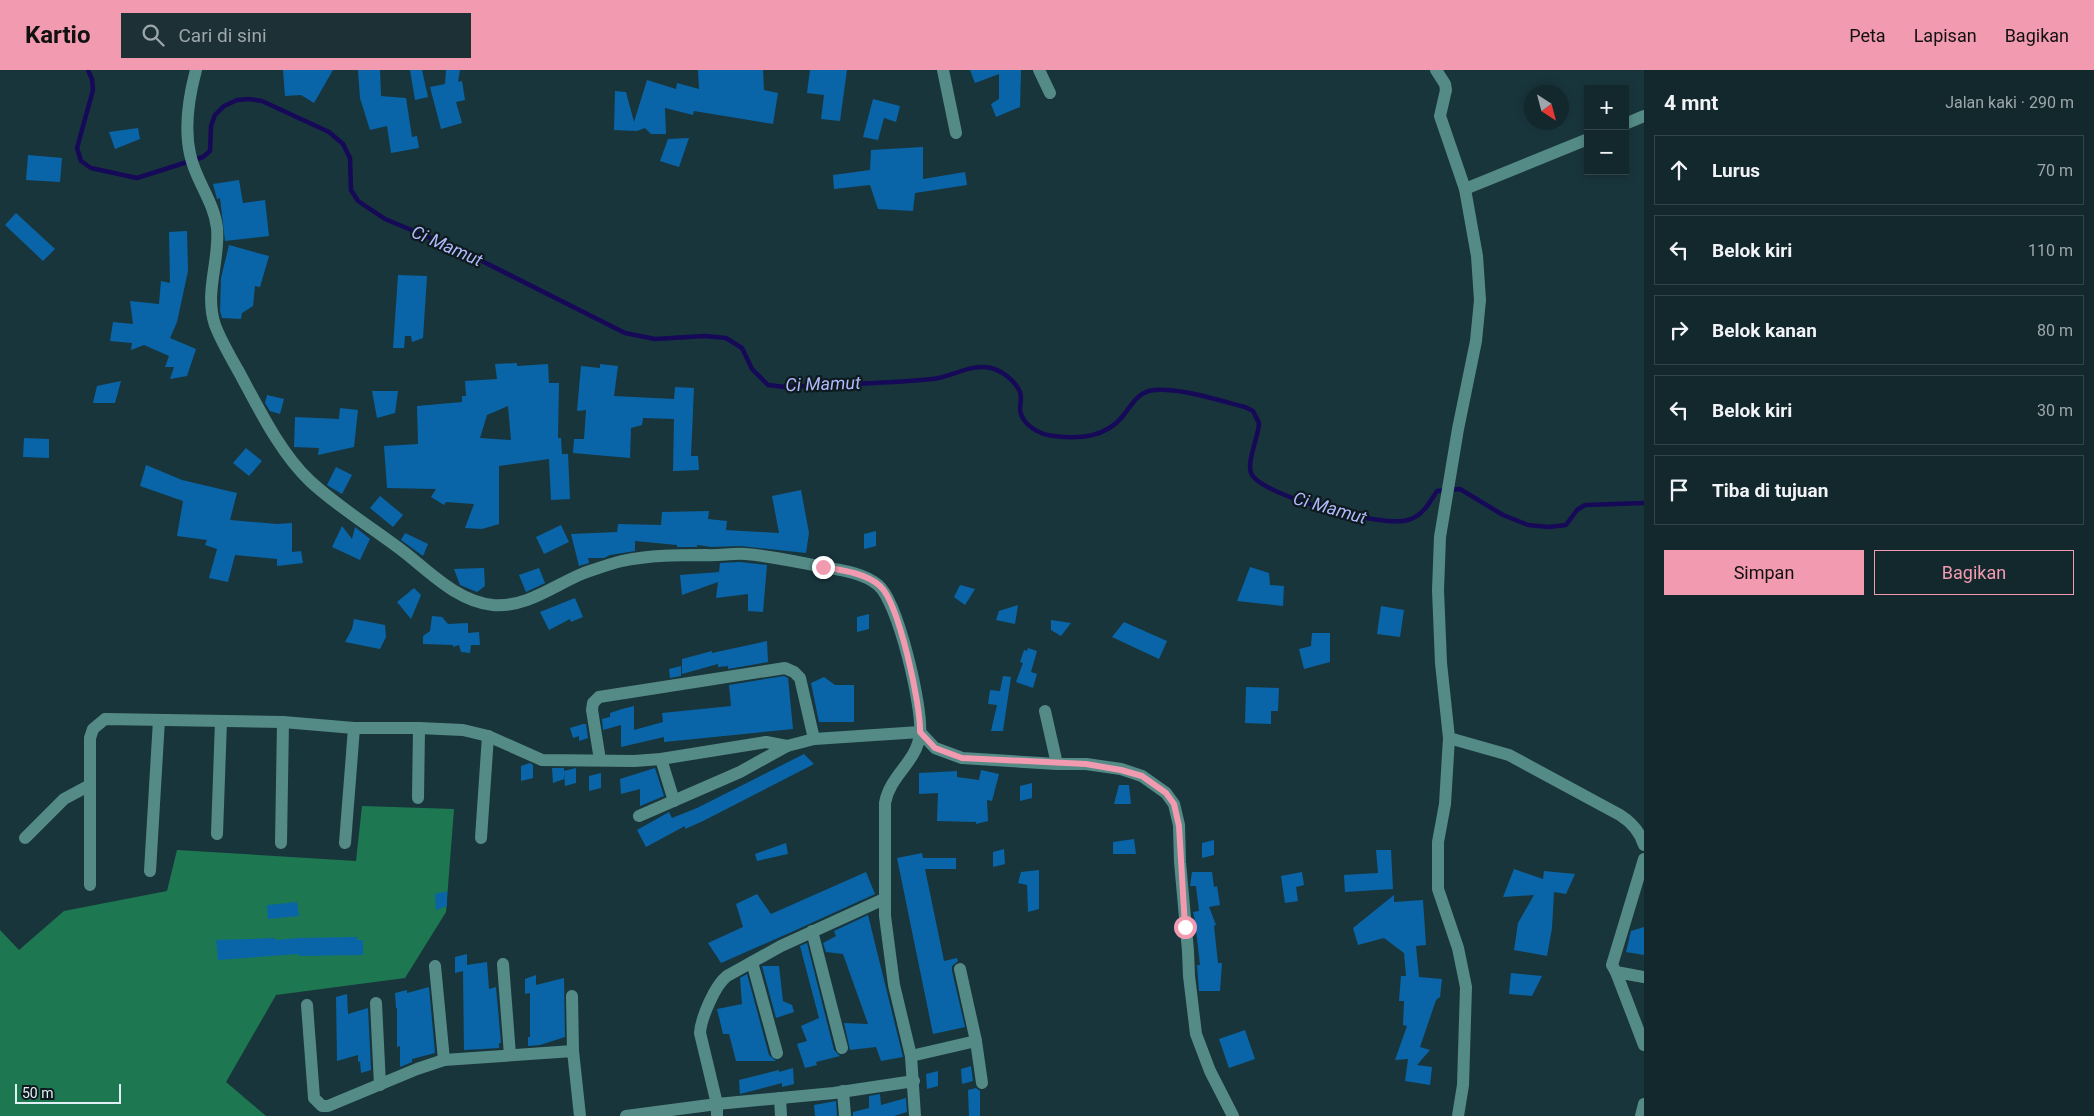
<!DOCTYPE html>
<html lang="id">
<head>
<meta charset="utf-8">
<style>
  body { margin:0; font-family:Roboto,sans-serif; background:#1c3035; color:#f1f3f6 }
  .controls { position:absolute; right:15px; top:15px; display:grid; overflow:hidden; border-radius:0px; box-shadow:0 2px 8px #0003 }
  .controls button { width:45px; height:45px; display:grid; place-items:center; padding:0; border:0; border-bottom:1px solid #324449; background:#13282d; color:#f1f3f6; font:25px sans-serif }
  .compass { position:absolute; left:1524px; top:15px; width:45px; height:45px; border-radius:50%; background:#13282d; box-shadow:0 2px 8px #0003; rotate:144deg }
  .scale { position:absolute; left:15px; bottom:12px; width:106px; box-sizing:border-box; padding-left:5px; border:2px solid #e1f0f5; border-top:0; font-size:14px; line-height:18px; white-space:nowrap; color:#e1f0f5; -webkit-text-stroke:4px #0e1a1e; paint-order:stroke }
  .stop { position:absolute; width:15px; height:15px; margin:-11px; border:4px solid #f29aaf; border-radius:50%; background:#fff }
  .stop.end { background:#f29aaf; border-color:#fff; box-shadow:0 1px 5px #0008 }
  .list { margin:0; padding:0; list-style:none }
  h2 { display:flex; justify-content:space-between; align-items:center; height:65px; margin:0; padding:0 20px; font-size:21px }
  h2 small { font-size:16px; font-weight:400; color:#9da6aa }
  .list li { display:grid; grid-template-columns:32px 1fr auto; gap:15px; align-items:center; box-sizing:border-box; height:70px; margin:0 10px 10px; padding:0 10px; border:1px solid #324449; border-radius:0px }
  .list b { display:block; font-size:19px; white-space:nowrap }
  .list em { font-size:16px; font-style:normal; color:#9da6aa }
  .actions { display:flex; gap:10px; padding:15px 20px }
  .actions a { flex:1; padding:11px 0; border:1px solid #f29aaf; border-radius:0px; text-align:center; font-size:18px; color:#f29aaf }
  .actions .main { background:#f29aaf; color:#111 }
  .icon { flex:none; width:28px; height:28px; fill:none; stroke:currentColor; stroke-width:2; stroke-linecap:round; stroke-linejoin:round }
  .map { position:relative; flex:none; width:1644px; height:1046px; overflow:hidden }
  header { display:flex; align-items:center; gap:30px; box-sizing:border-box; height:70px; padding:0 25px; background:#f29aaf; color:#111 }
  header strong { font-size:24px }
  nav { display:flex; gap:28px; margin-inline-start:auto; font-size:18px }
  .search { width:350px; height:45px; background:#1c3035; display:flex; align-items:center; gap:12px; box-sizing:border-box; padding:0 18px; border-radius:0px; color:#9da6aa; font-size:19px }
  main { display:flex }
  aside { flex:1; background:#13282d }
  .map>svg:first-child { display:block }
</style>
</head>
<body>
<header>
<strong>Kartio</strong>
<div class="search"><svg class="icon" aria-label="search" viewBox="0 0 24 24"><circle cx="10" cy="10" r="6"/><path d="M15 15l6 6"/></svg>Cari di sini</div>
<nav><a>Peta</a><a>Lapisan</a><a>Bagikan</a></nav>
</header>
<main>
<div class="map">
<svg width="1644" height="1046" viewBox="0 0 1644 1046">
  <rect width="100%" height="100%" fill="#19353c"/>
  <polygon fill="#1d7852" points="362,736 454,739 446,842 405,908 276,925 226,1012 266,1046 0,1046 0,860 19,880 64,841 167,821 177,780 356,791"/>
  <g fill="none" stroke-linecap="round" stroke-linejoin="round">
    <path stroke="#150958" stroke-width="4.5" d="M88,0L92,9L93,20L77,78L81,91L91,98L137,108L203,87L210,81L211,56L215,45L224,36L237,30L249,29L262,31L329,62L343,74L350,88L351,120L358,131L385,149L464,182L625,263L655,269L705,266L726,268L742,278L752,299L768,315L785,317C834,314 884,314 932,309C952,307 971,293 991,298C1003,301 1015,311 1020,322C1022,327 1020,335 1020,340C1022,355 1040,365 1054,366C1079,369 1105,368 1123,346C1130,337 1137,324 1149,321C1172,315 1221,331 1245,337L1253,341L1259,353C1259,366 1245,394 1252,405C1266,427 1384,458 1408,450C1423,446 1429,433 1437,421L1460,419L1503,445L1528,455L1549,457L1566,455L1577,440L1585,435L1644,433"/>
  </g>
  <g fill="#0965a7" fill-rule="evenodd">
    <polygon points="283,0 333,0 314,33 301,25 285,26"/>
    <polygon points="358,0 380,0 381,26 406,28 412,67 417,66 419,78 391,83 387,56 370,60 360,28"/>
    <polygon points="410,0 422,0 428,27 415,30"/>
    <polygon points="446,0 460,0 458,12 462,11 465,30 456,32 462,53 441,59 430,17 445,14"/>
    <polygon points="698,0 763,0 764,20 778,23 773,54 694,41 693,45 665,38 666,64 651,64 645,58 637,61 614,60 615,21 626,22 634,52 647,10 676,19 677,13 699,19"/>
    <polygon points="810,0 847,0 840,51 821,49 824,25 807,23"/>
    <polygon points="970,0 1021,0 1020,37 996,47 991,34 999,29 999,4 975,13"/>
    <polygon points="873,29 900,36 896,52 884,48 878,70 863,67"/>
    <polygon points="138,58 140,69 115,79 109,62"/>
    <polygon points="689,68 679,97 660,91 668,69"/>
    <polygon points="923,77 923,109 965,102 967,115 915,123 913,141 878,139 870,115 834,119 833,105 870,100 871,80"/>
    <polygon points="28,85 62,88 60,112 26,110"/>
    <polygon points="239,110 243,133 265,130 269,166 225,171 220,128 217,129 213,114"/>
    <polygon points="16,143 55,179 43,191 5,155"/>
    <polygon points="187,161 188,201 177,252 170,268 196,279 187,306 170,309 174,297 165,297 169,286 144,275 131,280 132,273 110,271 113,252 133,254 130,231 159,234 161,211 170,213 169,162"/>
    <polygon points="229,175 269,186 260,217 255,216 253,236 242,243 241,249 222,248 220,241 221,208"/>
    <polygon points="398,205 427,206 423,268 412,272 411,266 405,266 404,278 393,278"/>
    <path d="M517,293V296L548,294L549,313H559L558,368H561L562,384H568L570,429L551,430L549,389L499,396V454L482,459L465,458L474,434L446,432L444,435L431,427L436,419L387,418L384,376L418,374L417,336L462,332V326H466L465,311L497,309L495,294ZM508,336L511,370L480,368L487,345Z"/>
    <polygon points="600,294 618,296 614,326 674,329 675,317 694,318 691,386 698,386 699,400 673,401 674,349 643,348 642,355 631,358 630,388 573,383 574,369 584,369 586,340 577,341 581,296 600,298"/>
    <polygon points="121,311 115,333 93,333 97,316"/>
    <polygon points="372,321 398,321 395,343 377,348"/>
    <polygon points="267,325 284,329 280,344 270,341 265,333"/>
    <polygon points="340,338 358,340 354,377 318,385 319,378 294,377 295,347 339,349"/>
    <polygon points="24,368 49,369 49,388 23,387"/>
    <polygon points="246,378 262,391 249,406 233,393"/>
    <polygon points="146,395 182,410 237,423 230,450 277,454 292,453 292,482 301,481 303,493 277,496 277,489 235,485 228,512 209,508 217,479 205,475 207,470 177,466 183,431 140,416"/>
    <polygon points="336,397 352,405 342,424 327,415"/>
    <polygon points="801,420 809,463 806,483 740,476 712,477 697,475 697,477 677,477 677,475 635,471 635,481 610,485 604,488 588,488 589,493 579,496 571,464 617,462 618,454 661,455 662,442 709,441 708,449 727,451 726,460 779,463 772,426"/>
    <polygon points="380,426 403,445 393,457 370,438"/>
    <polygon points="561,455 569,472 544,484 536,467"/>
    <polygon points="342,456 352,469 355,457 370,469 360,490 332,477"/>
    <polygon points="876,461 876,476 864,479 864,464"/>
    <polygon points="405,463 428,474 423,486 401,470"/>
    <polygon points="740,492 767,495 763,542 748,541 748,524 716,528 718,512 682,525 680,505 719,502 720,493"/>
    <polygon points="1250,497 1269,503 1270,515 1284,516 1283,536 1237,531"/>
    <polygon points="484,498 485,516 477,522 460,515 454,499"/>
    <polygon points="539,498 545,513 526,522 519,505"/>
    <polygon points="960,515 975,519 965,535 954,527"/>
    <polygon points="414,518 421,525 411,549 397,532"/>
    <polygon points="575,528 583,547 571,552 570,549 549,560 540,542"/>
    <polygon points="1018,535 1015,554 996,550 999,541"/>
    <polygon points="1381,536 1404,540 1400,567 1377,564"/>
    <polygon points="869,544 869,559 857,562 857,547"/>
    <polygon points="432,546 442,547 448,554 468,553 468,563 479,562 480,575 471,575 470,583 461,582 459,575 453,577 453,575 423,574 423,566 430,561"/>
    <polygon points="354,549 385,555 386,567 380,579 345,572 352,559"/>
    <polygon points="1051,550 1071,553 1061,566 1051,560"/>
    <polygon points="1124,552 1167,571 1159,589 1112,567"/>
    <polygon points="1312,563 1330,563 1330,592 1304,599 1299,579 1311,576"/>
    <polygon points="767,571 768,592 728,599 728,596 718,597 718,594 682,604 682,589 712,581 712,583"/>
    <polygon points="1028,578 1037,581 1031,602 1037,604 1033,618 1016,612 1023,593 1020,592 1024,580 1027,581"/>
    <polygon points="681,596 681,606 670,608 669,599"/>
    <polygon points="784,606 788,608 793,659 664,672 664,667 621,677 621,655 603,660 602,649 610,647 610,643 622,639 634,636 634,660 663,652 662,643 731,636 729,615"/>
    <polygon points="1003,606 1011,607 1003,661 991,661 997,635 988,634 990,620 1000,621"/>
    <polygon points="824,607 835,615 854,615 854,652 819,652 811,613"/>
    <polygon points="1246,617 1279,618 1278,641 1271,641 1271,654 1245,653"/>
    <polygon points="583,654 586,654 588,668 579,671 579,666 573,668 570,658"/>
    <polygon points="804,684 814,694 703,751 685,759 685,756 646,777 637,760 669,742 672,748 697,738"/>
    <polygon points="530,693 533,695 533,708 521,711 521,696"/>
    <polygon points="552,698 564,698 564,701 576,698 576,713 565,716 564,702 564,709 553,713"/>
    <polygon points="655,698 664,726 640,736 640,719 621,724 620,709"/>
    <polygon points="981,700 999,704 992,731 987,730 988,751 976,754 976,752 937,751 938,723 919,724 919,703 957,701 957,707 979,710"/>
    <polygon points="601,703 601,718 589,721 589,706"/>
    <polygon points="1032,713 1032,728 1020,731 1020,716"/>
    <polygon points="1119,715 1129,715 1131,734 1114,734"/>
    <polygon points="1134,769 1136,784 1113,784 1113,772"/>
    <polygon points="1214,770 1214,785 1202,788 1202,773"/>
    <polygon points="786,773 788,784 757,791 755,784"/>
    <polygon points="1004,779 1005,794 993,797 993,782"/>
    <polygon points="1376,780 1391,780 1393,819 1345,822 1344,805 1378,803"/>
    <polygon points="922,783 923,788 956,788 956,799 925,799 944,891 957,888 958,891 952,896 952,901 965,957 933,964 897,788"/>
    <polygon points="1514,799 1543,809 1544,801 1575,804 1566,824 1554,822 1552,858 1547,886 1514,880 1518,853 1534,825 1503,827"/>
    <polygon points="1039,800 1039,839 1028,842 1027,815 1018,813 1021,802"/>
    <polygon points="866,802 875,824 796,860 721,893 708,873 743,857 736,834 757,824 771,844"/>
    <polygon points="1192,802 1212,802 1214,817 1217,816 1220,835 1209,837 1216,855 1214,856 1218,893 1222,893 1220,921 1199,921 1197,895 1200,895 1195,851 1193,842 1199,841 1196,816 1190,816"/>
    <polygon points="1302,802 1304,815 1296,817 1298,831 1285,833 1281,806"/>
    <polygon points="447,821 447,836 436,840 435,824"/>
    <polygon points="1394,825 1394,832 1423,830 1426,875 1416,876 1419,907 1442,909 1440,927 1436,930 1420,977 1430,980 1417,995 1432,997 1430,1015 1405,1011 1408,989 1395,990 1407,956 1403,955 1404,931 1399,931 1401,906 1406,906 1404,883 1384,868 1358,875 1353,858"/>
    <polygon points="297,832 299,846 268,849 267,835"/>
    <polygon points="868,845 903,987 881,991 876,977 850,980 844,953 868,954 843,884 826,882 823,873 836,866 834,861"/>
    <polygon points="1644,857 1644,885 1626,882 1631,861"/>
    <polygon points="357,867 357,870 363,870 363,885 299,886 299,884 218,890 216,870 275,868 275,870 299,868"/>
    <polygon points="807,873 834,980 840,986 816,992 817,995 805,998 797,974 807,971 801,956 819,948 800,876"/>
    <polygon points="467,884 467,895 487,892 489,919 496,917 501,973 499,973 499,978 464,980 463,901 455,903 455,887"/>
    <polygon points="762,896 779,896 783,931 792,935 794,942 776,948"/>
    <polygon points="1511,903 1542,906 1532,926 1509,924"/>
    <polygon points="747,904 769,985 776,991 736,991 729,964 723,964 717,939 742,934 740,908"/>
    <polygon points="536,905 536,915 564,908 565,967 540,975 528,976 528,967 530,967 530,923 525,924 525,909"/>
    <polygon points="429,917 435,983 412,989 412,992 400,997 400,976 397,977 397,938 396,938 395,923 407,920 407,923"/>
    <polygon points="347,924 348,944 368,938 371,1000 361,1003 360,991 358,992 358,985 337,991 337,988 336,927"/>
    <polygon points="1245,960 1255,989 1229,998 1219,969"/>
    <polygon points="971,996 973,1011 962,1014 961,999"/>
    <polygon points="793,998 794,1014 782,1017 782,1013 740,1024 739,1010 779,1000 779,1002"/>
    <polygon points="938,1001 938,1016 927,1019 926,1004"/>
    <polygon points="976,1018 980,1021 980,1046 969,1046 968,1020"/>
    <polygon points="880,1024 881,1035 906,1028 907,1042 894,1046 853,1046 853,1042 869,1038 869,1026"/>
    <polygon points="836,1031 837,1046 815,1046 814,1035"/>
  </g>
  <g fill="none" stroke-linecap="round" stroke-linejoin="round">
    <g stroke="#558b87" stroke-width="12">
      <path d="M196,0C189,26 184,57 190,84C195,110 214,131 217,158C220,191 204,222 215,255C221,271 230,286 239,302C258,337 280,383 310,411C339,438 373,458 404,482C431,503 457,531 493,535C527,538 554,515 584,503C596,499 609,494 622,491C650,485 678,485 706,485C719,486 732,483 745,484C772,486 797,492 823,497C841,500 864,503 878,515C898,531 923,638 920,664C917,692 890,705 885,733V846L894,915L911,986L915,1046"/>
      <polyline points="943,0 956,63"/>
      <polyline points="1039,0 1050,23"/>
      <polyline points="1436,0 1445,14 1446,20 1440,46 1465,119 1477,186 1480,230 1476,271 1458,359 1440,467 1438,520 1441,593 1449,668 1445,734 1438,772 1438,819 1458,878 1466,917 1463,1015 1458,1046"/>
      <polyline points="1625,54 1644,46"/>
      <polyline points="1465,119 1588,69"/>
      <polyline points="1045,641 1057,694"/>
      <path d="M1449,668L1509,685L1620,745C1631,752 1640,762 1644,775"/>
      <polyline points="661,689 674,731"/>
      <polyline points="600,690 592,640 593,633 599,627 785,598 794,602 800,608 814,669"/>
      <polyline points="418,728 419,658"/>
      <polyline points="639,746 740,702 787,676 814,669 920,662 935,678 962,688 1057,694 1086,694 1121,699 1142,706 1166,723 1174,734 1179,755 1180,792 1188,881 1189,906 1196,964 1210,1001 1233,1046"/>
      <polyline points="217,764 221,651"/>
      <polyline points="25,768 64,729 90,715"/>
      <polyline points="481,768 488,666"/>
      <polyline points="281,773 283,652"/>
      <polyline points="345,773 354,658"/>
      <polyline points="1644,789 1612,895 1616,902 1644,907"/>
      <polyline points="150,801 159,650"/>
      <polyline points="90,815 90,668 93,659 105,649 283,652 354,658 419,658 463,660 488,666 542,690 634,691 661,689 766,672 787,676"/>
      <polyline points="812,861 842,978"/>
      <polyline points="752,892 777,983"/>
      <polyline points="503,894 510,985"/>
      <polyline points="435,896 444,990"/>
      <polyline points="960,899 976,971 982,1013"/>
      <polyline points="1616,902 1644,975"/>
      <polyline points="572,926 573,981"/>
      <polyline points="376,933 380,1015"/>
      <polyline points="307,935 314,1028 322,1036 328,1036 417,999 444,990 573,981 580,1046"/>
      <polyline points="911,986 976,971"/>
      <polyline points="843,1021 845,1046"/>
      <polyline points="780,1028 781,1046"/>
      <polyline points="626,1046 717,1034 834,1023 914,1011"/>
      <path d="M717,1046V1034L700,963C701,948 715,915 727,906L781,876L884,829"/>
      <polyline points="1641,1046 1644,1034"/>
    </g>
  </g>
  <g fill="none" stroke-linecap="round" stroke-linejoin="round">
    <path stroke="#f29aaf" stroke-width="6" d="M823,497C841,500 866,503 880,516C899,533 921,636 920,662L935,678L962,688L1086,694L1121,700L1142,706L1166,723L1174,734L1179,756L1185,857"/>
  </g>
  <g text-anchor="middle" stroke-width="4.5" stroke-linejoin="round" paint-order="stroke">
    <g font-size="18" font-style="italic" fill="#afb9fc" stroke="#0e1a1e">
      <text transform="translate(447 176) rotate(24)" y="6">Ci Mamut</text>
      <text transform="translate(823 314) rotate(-2)" y="6">Ci Mamut</text>
      <text transform="translate(1330 438) rotate(16)" y="6">Ci Mamut</text>
    </g>
  </g>
</svg>
<div class="controls">
<button>+</button>
<button>−</button>
</div>
<svg class="compass" viewBox="-18 -18 36 36"><path d="M0-13l5 13h-10z" fill="#e53935"/><path d="M0 13l5-13h-10z" fill="#9da6aa"/></svg>
<div class="scale">50 m</div>
<div class="stop" style="left:1185px;top:857px"></div>
<div class="stop end" style="left:823px;top:497px"></div>
</div>
<aside>
<h2>4 mnt<small>Jalan kaki · 290 m</small></h2>
<ul class="list">
<li><svg class="icon" aria-label="ahead" viewBox="0 0 24 24"><path d="M12 20V5M6 11l6-6 6 6"/></svg><div><b>Lurus</b></div><em>70 m</em></li>
<li><svg class="icon" aria-label="left" viewBox="0 0 24 24"><path d="M17 20v-9H6M10 6l-5 5 5 5"/></svg><div><b>Belok kiri</b></div><em>110 m</em></li>
<li><svg class="icon" aria-label="right" viewBox="0 0 24 24"><path d="M7 20v-9h11M14 6l5 5-5 5"/></svg><div><b>Belok kanan</b></div><em>80 m</em></li>
<li><svg class="icon" aria-label="left" viewBox="0 0 24 24"><path d="M17 20v-9H6M10 6l-5 5 5 5"/></svg><div><b>Belok kiri</b></div><em>30 m</em></li>
<li><svg class="icon" aria-label="arrive" viewBox="0 0 24 24"><path d="M6 21V4h12l-3 4 3 4H6"/></svg><div><b>Tiba di tujuan</b></div></li>
</ul>
<div class="actions"><a class="main">Simpan</a><a>Bagikan</a></div>
</aside>
</main>
</body>
</html>
